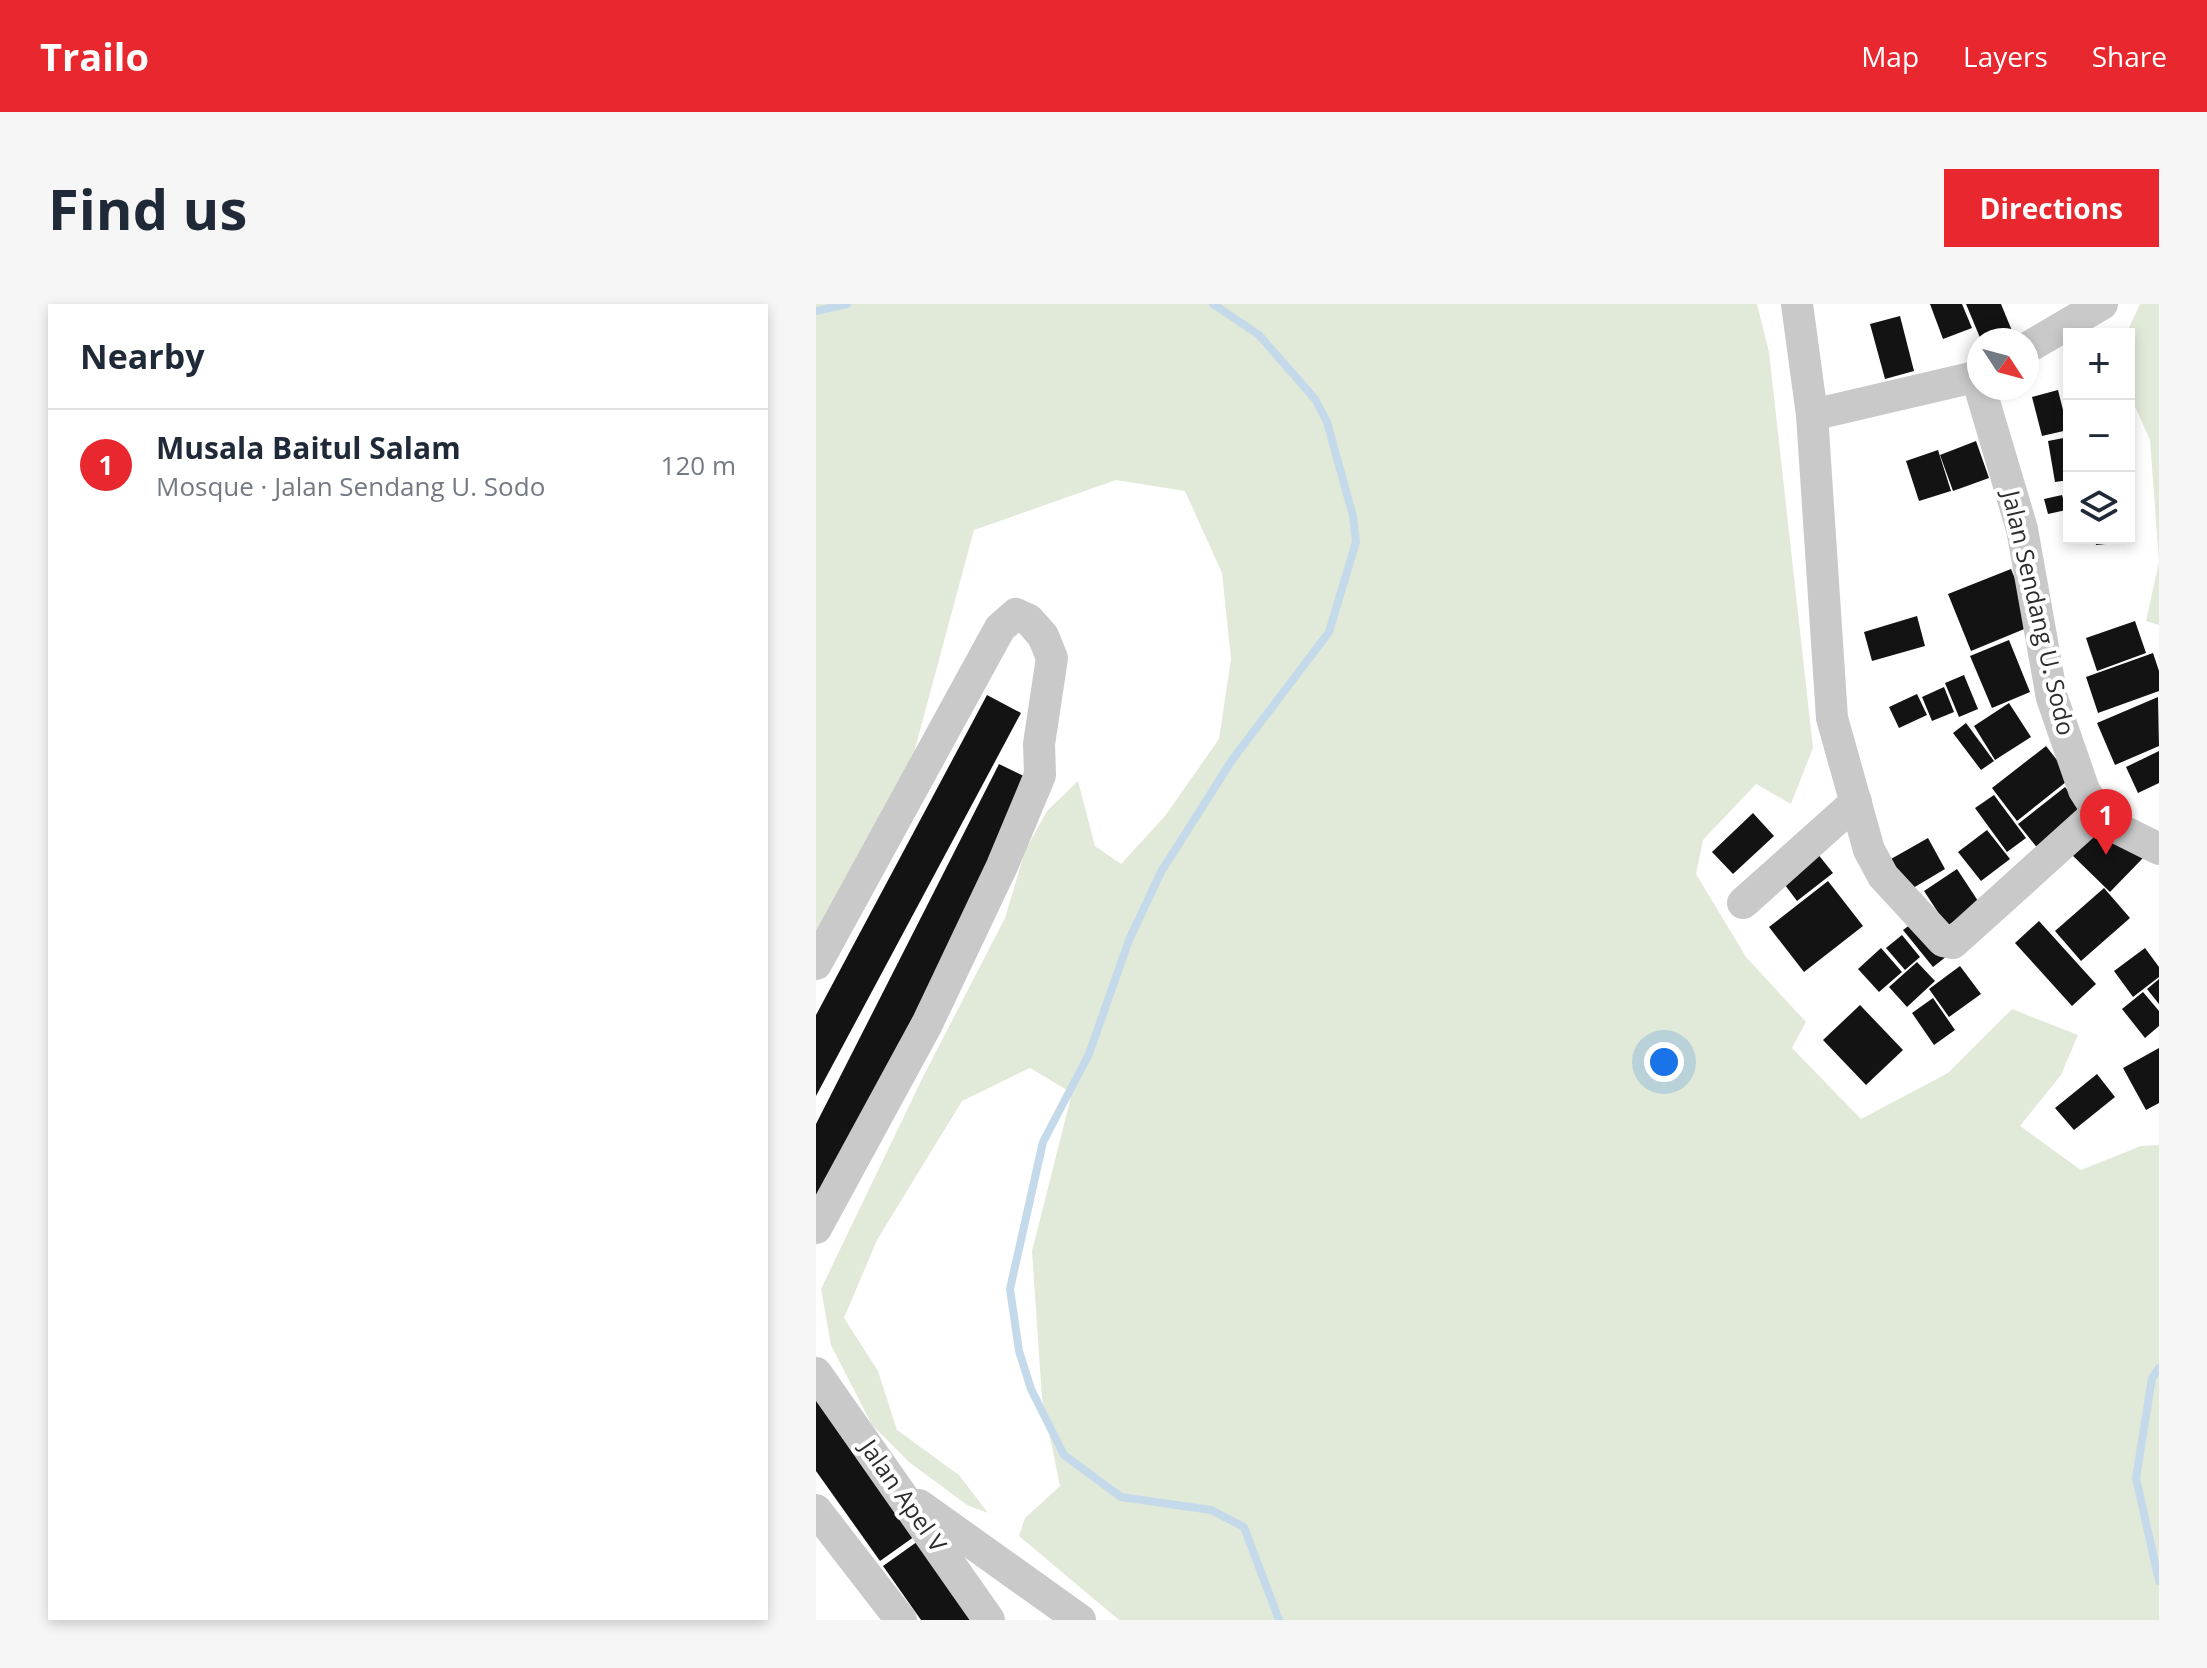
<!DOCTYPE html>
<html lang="en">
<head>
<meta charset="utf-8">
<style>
  body { margin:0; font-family:"Open Sans",sans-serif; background:#f6f6f7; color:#1f2937 }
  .controls { position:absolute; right:24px; top:24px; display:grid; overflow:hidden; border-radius:0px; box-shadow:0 4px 12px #0003 }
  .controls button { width:72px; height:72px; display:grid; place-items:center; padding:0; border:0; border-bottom:2px solid #e0e1e3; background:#fff; color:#1f2937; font:40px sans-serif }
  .compass { position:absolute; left:1151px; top:24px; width:72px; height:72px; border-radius:50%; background:#fff; box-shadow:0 4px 12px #0003; rotate:126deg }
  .you { position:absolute; left:848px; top:758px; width:28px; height:28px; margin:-20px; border:6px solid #fff; border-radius:50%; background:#1a73e8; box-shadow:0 0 0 12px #1a73e833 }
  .badge { display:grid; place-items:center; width:52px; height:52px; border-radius:50%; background:#e8282e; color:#fff; font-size:26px; font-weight:700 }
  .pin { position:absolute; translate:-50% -66px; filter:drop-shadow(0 2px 4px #0008) }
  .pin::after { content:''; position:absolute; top:42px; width:28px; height:24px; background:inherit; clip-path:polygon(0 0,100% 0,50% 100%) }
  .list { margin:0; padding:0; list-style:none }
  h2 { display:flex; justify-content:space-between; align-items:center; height:104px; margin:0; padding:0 32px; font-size:34px }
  h2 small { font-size:26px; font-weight:400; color:#747a83 }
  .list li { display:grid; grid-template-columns:52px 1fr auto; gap:24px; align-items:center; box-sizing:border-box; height:112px; padding:0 32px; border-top:2px solid #e0e1e3 }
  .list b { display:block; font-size:30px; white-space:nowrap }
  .list p { margin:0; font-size:26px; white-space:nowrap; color:#747a83 }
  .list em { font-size:26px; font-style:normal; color:#747a83 }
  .icon { flex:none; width:44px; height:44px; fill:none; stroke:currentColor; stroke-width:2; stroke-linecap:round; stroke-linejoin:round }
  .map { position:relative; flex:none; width:1343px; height:1316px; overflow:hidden; border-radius:0px }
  header { display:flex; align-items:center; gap:48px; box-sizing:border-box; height:112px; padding:0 40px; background:#e8282e; color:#fff }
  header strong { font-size:38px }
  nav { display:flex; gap:44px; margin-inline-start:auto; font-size:28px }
  .intro { display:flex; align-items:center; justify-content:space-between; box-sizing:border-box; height:192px; padding:0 48px }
  h1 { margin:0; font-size:56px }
  .button { padding:20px 36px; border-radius:0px; background:#e8282e; color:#fff; font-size:28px; font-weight:700 }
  main { display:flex; gap:48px; padding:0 48px }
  aside { flex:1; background:#fff; border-radius:0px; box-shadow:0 4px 12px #0003 }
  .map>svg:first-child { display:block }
</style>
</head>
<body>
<header>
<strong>Trailo</strong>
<nav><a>Map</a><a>Layers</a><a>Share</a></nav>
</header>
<div class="intro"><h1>Find us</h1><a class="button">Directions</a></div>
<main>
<aside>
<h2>Nearby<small></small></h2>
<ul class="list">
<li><span class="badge">1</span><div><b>Musala Baitul Salam</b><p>Mosque · Jalan Sendang U. Sodo</p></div><em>120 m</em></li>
</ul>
</aside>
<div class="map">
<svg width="1343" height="1316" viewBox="0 0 1343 1316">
  <rect width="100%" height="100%" fill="#fff"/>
  <g fill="#e1ead8">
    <polygon points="0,0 941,0 953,48 997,444 975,500 940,480 887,536 880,570 930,653 990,718 976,744 1045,815 1132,769 1196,705 1262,731 1245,771 1204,822 1265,866 1325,842 1343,841 1343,1316 303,1316 203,1232 209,1214 244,1182 226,1094 216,947 256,789 214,764 146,797 61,936 28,1014 62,1067 81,1126 143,1171 172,1209 151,1201 93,1158 56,1121 15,1041 5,985 106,775 189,614 209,547 231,507 262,477 279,542 305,560 349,512 403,435 415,355 406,269 369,187 300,176 158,226 93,467 0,638"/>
    <polygon points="1324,0 1343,0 1343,321 1330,317 1343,258 1334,136 1313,89 1313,30 1310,30"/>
  </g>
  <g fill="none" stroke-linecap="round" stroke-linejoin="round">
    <g stroke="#c4daeb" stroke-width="8">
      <polyline points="397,0 443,31 499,95 511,118 537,212 540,238 513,328 416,456 345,568 313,636 273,750 227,838 194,985 203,1047 215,1085 248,1151 305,1193 395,1206 428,1223 463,1316"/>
      <polyline points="0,7 31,0"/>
      <polyline points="1343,1064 1336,1074 1320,1174 1343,1277"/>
    </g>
  </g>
  <g fill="#131313">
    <polygon points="1114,0 1146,0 1156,24 1127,35"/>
    <polygon points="1150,0 1185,0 1199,34 1165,36"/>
    <polygon points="1084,12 1098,67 1069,75 1054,20"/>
    <polygon points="1253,82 1253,106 1252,106 1247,83"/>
    <polygon points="1242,86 1252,126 1226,132 1216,93"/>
    <polygon points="1253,133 1253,176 1239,178 1232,137"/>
    <polygon points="1160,137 1173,174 1137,187 1124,151"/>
    <polygon points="1122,146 1135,187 1103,197 1090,157"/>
    <polygon points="1246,191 1250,206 1232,210 1228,195"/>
    <polygon points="1313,222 1317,237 1280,241 1279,234 1313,234"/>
    <polygon points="1195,265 1218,321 1155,347 1132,290"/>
    <polygon points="1101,312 1109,342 1056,357 1048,328"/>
    <polygon points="1319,317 1330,349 1281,367 1270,334"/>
    <polygon points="1193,336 1214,388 1176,404 1154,352"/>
    <polygon points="1337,349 1343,367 1343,387 1282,409 1270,373"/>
    <polygon points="1148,371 1162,405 1143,413 1129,379"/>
    <polygon points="1128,383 1138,408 1116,417 1106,393"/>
    <polygon points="1101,390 1111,411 1083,424 1073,403"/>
    <polygon points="171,391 205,409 0,792 0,711"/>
    <polygon points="1342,393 1343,442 1299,461 1281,419"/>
    <polygon points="1193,399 1215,433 1179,456 1158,422"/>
    <polygon points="1150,419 1178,457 1165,466 1137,429"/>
    <polygon points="1230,442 1255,474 1201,517 1176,484"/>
    <polygon points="1343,447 1343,479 1322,489 1310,463"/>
    <polygon points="183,460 218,477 0,914 0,820"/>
    <polygon points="1249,483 1270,509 1223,546 1202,520"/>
    <polygon points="1178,491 1210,534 1191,548 1159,504"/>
    <polygon points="937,509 958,532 917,570 896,548"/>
    <polygon points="1286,514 1327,554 1294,588 1253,548"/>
    <polygon points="1171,526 1194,555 1165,577 1142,548"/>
    <polygon points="1112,534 1129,565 1092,587 1075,555"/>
    <polygon points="1001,549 1017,569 981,597 966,577"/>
    <polygon points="1141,565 1164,600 1131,622 1108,587"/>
    <polygon points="1012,577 1047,622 988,668 953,623"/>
    <polygon points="1288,584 1314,614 1265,657 1239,627"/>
    <polygon points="1102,615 1131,652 1117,663 1087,626"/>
    <polygon points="1223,617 1280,680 1256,702 1199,639"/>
    <polygon points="1086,631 1104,653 1089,666 1070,644"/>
    <polygon points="1065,644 1086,668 1063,688 1042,665"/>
    <polygon points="1329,644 1343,663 1343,673 1317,693 1298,667"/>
    <polygon points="1101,658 1119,677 1091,703 1073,683"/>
    <polygon points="1144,662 1165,690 1133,713 1113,685"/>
    <polygon points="1343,675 1343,700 1331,685"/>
    <polygon points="1327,688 1343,707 1343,722 1329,734 1306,705"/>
    <polygon points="1117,694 1139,726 1118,741 1096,709"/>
    <polygon points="1044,701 1087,746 1050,781 1007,736"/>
    <polygon points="1343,744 1343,799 1330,806 1307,764"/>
    <polygon points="1281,770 1299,793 1258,826 1239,804"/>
    <polygon points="0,1086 102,1230 64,1257 0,1167"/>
    <polygon points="105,1235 162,1316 105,1316 67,1262"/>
  </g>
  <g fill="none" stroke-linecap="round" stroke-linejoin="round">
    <g stroke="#c9c9c9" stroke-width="32">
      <polyline points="981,0 996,111 1163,72"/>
      <polyline points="1211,44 1286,0"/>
      <polyline points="1164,84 1206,225 1236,394 1268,486 1282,508 1305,526 1343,545"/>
      <polyline points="996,111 1016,414 1053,546 1067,572 1127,637 1137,639 1282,508"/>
      <polyline points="927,599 1040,498"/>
      <polyline points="0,660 184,324 200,310 213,316 227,332 236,354 223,440 224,471 186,562 111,720 0,924"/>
      <polyline points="0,1069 173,1316"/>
      <polyline points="103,1201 264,1316"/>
      <polyline points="0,1206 85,1316"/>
    </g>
  </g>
  <g text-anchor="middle" stroke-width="8" stroke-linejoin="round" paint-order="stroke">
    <g font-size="24" fill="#2c2c2c" stroke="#fff">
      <text transform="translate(1222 309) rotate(77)" y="8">Jalan Sendang U. Sodo</text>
      <text transform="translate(87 1192) rotate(55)" y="8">Jalan Apel V</text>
    </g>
  </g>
</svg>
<div class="controls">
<button>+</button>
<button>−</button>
<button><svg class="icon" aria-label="layers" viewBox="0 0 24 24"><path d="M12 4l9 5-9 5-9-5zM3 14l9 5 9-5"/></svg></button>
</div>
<svg class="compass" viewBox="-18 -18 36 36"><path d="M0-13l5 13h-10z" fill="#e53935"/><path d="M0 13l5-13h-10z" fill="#747a83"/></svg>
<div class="you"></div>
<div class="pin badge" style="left:1290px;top:551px">1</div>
</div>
</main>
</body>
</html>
